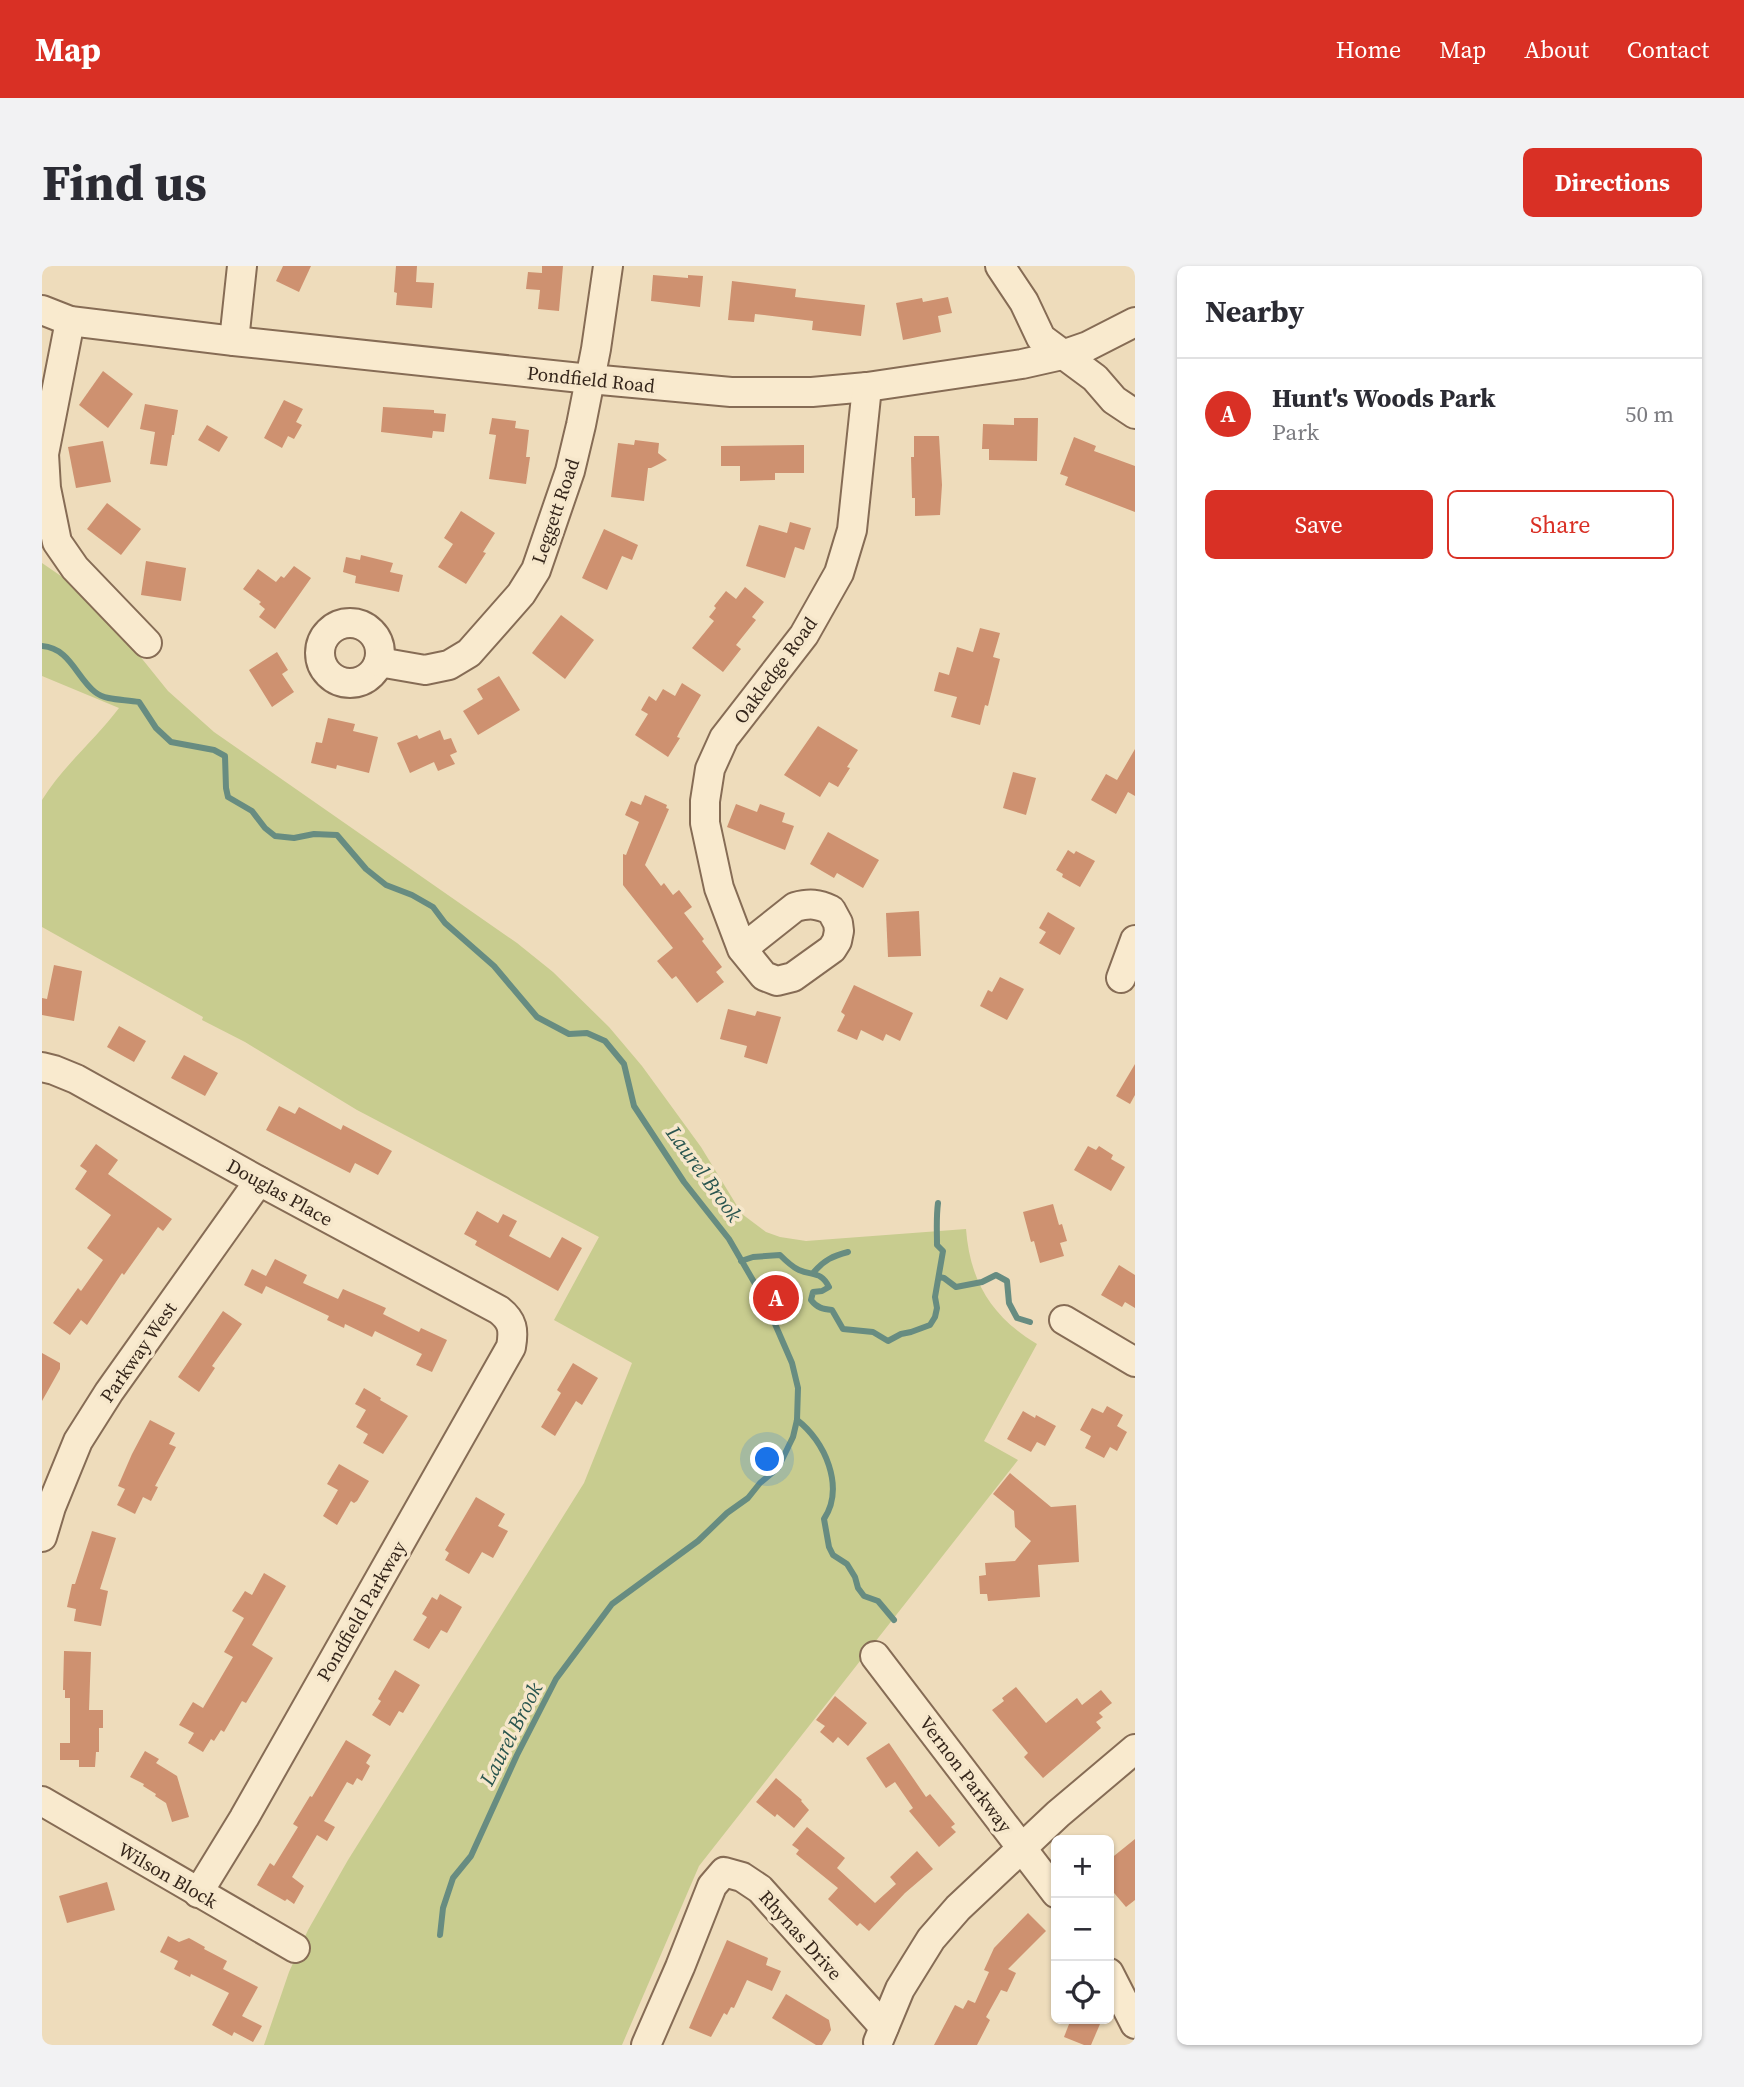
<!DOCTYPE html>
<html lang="en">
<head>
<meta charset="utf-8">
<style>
  body { margin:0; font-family:"Source Serif 4",serif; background:#f2f2f3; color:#2b2b33 }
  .controls { position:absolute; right:21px; bottom:21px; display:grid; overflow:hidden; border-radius:10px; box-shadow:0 2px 5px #0004 }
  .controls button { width:63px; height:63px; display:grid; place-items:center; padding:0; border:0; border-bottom:2px solid #e1e1e2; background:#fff; color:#2b2b33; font:35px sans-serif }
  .you { position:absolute; left:726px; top:1194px; width:24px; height:24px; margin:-18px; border:5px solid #fff; border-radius:50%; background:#1a73e8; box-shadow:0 0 0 10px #1a73e833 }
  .badge { display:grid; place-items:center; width:46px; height:46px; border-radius:50%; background:#d93025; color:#fff; font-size:23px; font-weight:700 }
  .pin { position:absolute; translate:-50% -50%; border:4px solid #fff; box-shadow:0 2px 7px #0006 }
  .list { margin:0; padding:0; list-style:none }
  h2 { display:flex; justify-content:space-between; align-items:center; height:91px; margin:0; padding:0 28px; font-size:30px }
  h2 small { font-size:23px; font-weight:400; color:#7c7c81 }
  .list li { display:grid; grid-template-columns:46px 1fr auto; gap:21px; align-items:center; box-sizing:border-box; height:112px; padding:0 28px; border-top:2px solid #e1e1e2 }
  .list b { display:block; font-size:26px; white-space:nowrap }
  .list p { margin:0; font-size:23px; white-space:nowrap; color:#7c7c81 }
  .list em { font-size:23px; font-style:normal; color:#7c7c81 }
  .actions { display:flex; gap:14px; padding:21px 28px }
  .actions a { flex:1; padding:16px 0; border:2px solid #d93025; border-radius:10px; text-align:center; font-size:24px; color:#d93025 }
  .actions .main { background:#d93025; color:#fff }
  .icon { flex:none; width:38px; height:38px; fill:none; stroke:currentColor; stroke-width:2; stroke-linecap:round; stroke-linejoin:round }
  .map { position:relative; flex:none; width:1093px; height:1779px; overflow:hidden; border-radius:10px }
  header { display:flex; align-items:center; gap:42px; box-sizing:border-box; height:98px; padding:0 35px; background:#d93025; color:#fff }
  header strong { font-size:33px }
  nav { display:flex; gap:38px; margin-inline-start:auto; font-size:24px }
  .intro { display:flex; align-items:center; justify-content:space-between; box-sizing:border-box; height:168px; padding:0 42px }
  h1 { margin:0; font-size:49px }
  .button { padding:18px 32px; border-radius:10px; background:#d93025; color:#fff; font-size:24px; font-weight:700 }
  main { display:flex; gap:42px; padding:0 42px }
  aside { flex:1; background:#fff; border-radius:10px; box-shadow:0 2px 5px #0004 }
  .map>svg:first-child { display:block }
</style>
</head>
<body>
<header>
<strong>Map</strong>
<nav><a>Home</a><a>Map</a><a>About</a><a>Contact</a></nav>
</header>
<div class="intro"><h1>Find us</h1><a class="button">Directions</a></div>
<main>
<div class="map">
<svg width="1093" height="1779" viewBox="0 0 1093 1779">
  <rect width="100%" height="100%" fill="#eedcbb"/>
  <path fill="#c8cc8f" d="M0,297L51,332L126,425L172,466L475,677L511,706L567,761L600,800L659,881L700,948L724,966L738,971L764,975L924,963C928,1016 950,1051 995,1078L942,1175L976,1194L657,1600L580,1779H222L247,1706L266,1664L306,1594L542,1217L590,1097L512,1054L557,971L315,844L203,776L160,754L161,751L0,661V534C21,500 53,474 77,442L0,410Z"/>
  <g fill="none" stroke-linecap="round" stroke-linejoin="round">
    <g stroke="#678c81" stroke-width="6">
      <path d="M0,380C28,382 34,411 53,426C64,435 83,433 97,436L114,462L129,476L172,484L183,490L184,522L186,531L210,545L223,562L233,570L252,572L272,568L295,569L324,603L344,619L370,629L391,641L403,657L452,700L495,751L527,768L545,767L563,775L582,798L592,840L642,916L687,973L723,1035L750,1097L756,1122L755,1154L751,1171L736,1202L718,1217L706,1232L685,1247L656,1275L570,1338L514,1413L475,1489L429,1590L411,1612L401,1642L398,1669"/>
      <path d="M699,995L711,991L738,989C744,995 750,1001 757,1004C771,1010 779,1005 787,1021L780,1025L771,1026L769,1034C775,1042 781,1043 790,1044L801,1063L831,1066L846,1075L859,1068L869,1066L888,1059L893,1051L895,1042L893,1031L901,985L895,979C895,964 894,952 896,937"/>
      <path d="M772,1006C782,994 791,990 806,986"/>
      <polyline points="897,1011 902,1012 914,1021 940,1016 954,1009 965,1015 967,1037 975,1052 988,1056"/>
      <path d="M755,1154C783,1175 803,1221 782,1253L787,1281L791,1289L805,1298L813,1311L816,1322L822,1330L836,1335L852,1354"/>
    </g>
  </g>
  <g fill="#ce9170">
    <polygon points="241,0 269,0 257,26 234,15"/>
    <polygon points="354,0 375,0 374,16 392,17 390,42 354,39 355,27 352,26"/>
    <polygon points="500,0 521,0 517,45 496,43 498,24 484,23 486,6 500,7"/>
    <polygon points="611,9 646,12 646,9 661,10 658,41 609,35"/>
    <polygon points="690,15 754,23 753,31 823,39 819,70 770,64 771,55 713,48 712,56 686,54"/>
    <polygon points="906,31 910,47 896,50 899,66 861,74 854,37 880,32 881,36"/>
    <polygon points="61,105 91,128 66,162 37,139"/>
    <polygon points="242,134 261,143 254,156 260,159 252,173 246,170 240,182 222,172"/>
    <polygon points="103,138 136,144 132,169 130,169 125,200 108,198 113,166 98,163"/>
    <polygon points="341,141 392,144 392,147 404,148 402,166 391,165 390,172 339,166"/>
    <polygon points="450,152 474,155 473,162 487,164 484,191 488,191 484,218 447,213 454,169 447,168"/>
    <polygon points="972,152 996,152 995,195 947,194 947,183 940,183 941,158 972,159"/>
    <polygon points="165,159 186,171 177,186 156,174"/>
    <polygon points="872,170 897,170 900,219 898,249 873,250 873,232 870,232 869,191 872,191"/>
    <polygon points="1032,171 1054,180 1052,185 1093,200 1093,246 1023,219 1026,211 1018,208"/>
    <polygon points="593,174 617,177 616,187 625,194 609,202 606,202 602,235 569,231 576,177 592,179"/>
    <polygon points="61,175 69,216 34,222 26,181"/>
    <polygon points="762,179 762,207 733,207 733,214 698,215 698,200 679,200 679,180"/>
    <polygon points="65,237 99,263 79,289 45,263"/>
    <polygon points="419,245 453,267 441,286 444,287 424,318 396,301 411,278 402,272"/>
    <polygon points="748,256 769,262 762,284 753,281 743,312 704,300 717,259 745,267"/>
    <polygon points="562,263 596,279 590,294 580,290 565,324 540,312"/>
    <polygon points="319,289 351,297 348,306 361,309 357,326 313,317 314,310 301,306 304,291 318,294"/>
    <polygon points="104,295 144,302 139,335 99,329"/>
    <polygon points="252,300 269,312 233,363 217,351 223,343 217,338 219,336 201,323 216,303 234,316 239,310 242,312"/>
    <polygon points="703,321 722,336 710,351 714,354 694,379 699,383 681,406 650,382 672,355 667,351 674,342 672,340 684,325 694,333"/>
    <polygon points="519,349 552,374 523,413 490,387"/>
    <polygon points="938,362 958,367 951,391 958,393 946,440 943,439 938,459 909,451 915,431 892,425 897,406 907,409 915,381 931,386"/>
    <polygon points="235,386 246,404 240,408 252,426 230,441 207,404"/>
    <polygon points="457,410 478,444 436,469 421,445 441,433 435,423"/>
    <polygon points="640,417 659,429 638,465 635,471 638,472 626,491 593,469 606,448 599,444 607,430 614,435 621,423 633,430"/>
    <polygon points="286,452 313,458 311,465 336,471 327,507 295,499 294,503 269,497 274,476 280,477"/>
    <polygon points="776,460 816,484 805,501 808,502 796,521 787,516 778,531 742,509"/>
    <polygon points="398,464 402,474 409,472 415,486 408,489 413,498 396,505 392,496 368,507 355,477 375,469 377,473"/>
    <polygon points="1093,483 1093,530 1086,526 1074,548 1049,534 1064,508 1075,514"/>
    <polygon points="971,506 994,512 984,549 961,542"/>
    <polygon points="603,529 625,539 624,542 627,543 603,599 619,620 622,617 631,629 637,624 650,641 642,647 662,673 660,675 680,701 674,706 682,716 655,737 634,710 630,713 615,695 631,682 581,619 581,588 584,589 597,556 583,549 589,535 599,539"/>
    <polygon points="694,538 715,546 718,538 743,547 740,556 752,560 743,584 685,561"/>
    <polygon points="786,566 837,594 821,622 795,607 792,612 768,598"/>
    <polygon points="1026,584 1032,588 1034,585 1053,595 1038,621 1020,611 1021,608 1014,604"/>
    <polygon points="877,645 879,690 846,691 844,647"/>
    <polygon points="1006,646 1033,662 1018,689 997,677 1004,666 997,662"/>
    <polygon points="12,699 40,705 32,755 0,749 0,732 5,733"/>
    <polygon points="958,711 982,723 965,754 938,740 946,724 950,726"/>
    <polygon points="812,719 871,747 858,775 844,768 841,775 819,764 815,774 795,765 803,749 799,746"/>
    <polygon points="686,743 713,750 715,745 739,751 725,798 702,791 705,780 678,773"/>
    <polygon points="77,760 104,775 92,796 65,781"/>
    <polygon points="142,789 176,807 163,830 129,812"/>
    <polygon points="1093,798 1093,829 1088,838 1074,830"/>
    <polygon points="237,840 253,848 257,841 299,864 301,859 350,885 336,909 313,897 308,907 224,864"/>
    <polygon points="54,878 76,894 66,908 130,953 121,965 116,961 82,1009 80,1007 45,1059 39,1054 28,1069 11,1057 36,1022 39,1025 61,994 45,982 69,949 33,923 45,905 38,900"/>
    <polygon points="1046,880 1054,884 1057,880 1071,889 1069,893 1083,901 1069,925 1032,904"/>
    <polygon points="1011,938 1017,959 1020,958 1025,975 1018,977 1022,990 998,997 992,975 989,976 981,946"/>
    <polygon points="435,945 456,957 461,948 475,955 467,970 508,992 520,971 540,982 516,1025 433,979 435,975 422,968"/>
    <polygon points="233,993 265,1009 261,1017 296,1033 301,1023 344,1042 341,1048 377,1066 379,1062 405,1074 390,1106 374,1099 380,1088 333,1065 330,1071 303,1058 302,1062 285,1054 287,1050 224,1020 220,1028 202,1019 210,1003 224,1010"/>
    <polygon points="1077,999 1093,1009 1093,1042 1083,1036 1080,1041 1059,1029"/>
    <polygon points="181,1045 200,1058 170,1100 173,1102 157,1126 136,1111"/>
    <polygon points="0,1087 18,1097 18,1103 0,1135"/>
    <polygon points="531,1097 556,1112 540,1139 534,1135 513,1170 499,1161 519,1127 515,1124"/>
    <polygon points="322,1122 339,1132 338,1134 366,1150 341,1188 321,1177 326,1168 314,1161 324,1144 313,1138"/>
    <polygon points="1065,1140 1081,1149 1075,1160 1085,1166 1075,1185 1068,1181 1062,1192 1043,1182 1049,1170 1038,1164 1050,1142 1061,1147"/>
    <polygon points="981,1145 993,1152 994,1149 1014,1160 1003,1180 995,1176 989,1186 965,1173"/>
    <polygon points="108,1154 133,1167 127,1178 134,1181 113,1220 116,1221 109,1235 101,1231 93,1248 75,1239 83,1223 76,1220 90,1188"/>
    <polygon points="297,1198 327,1215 315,1235 312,1237 309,1235 295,1259 281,1250 296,1224 285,1218"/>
    <polygon points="968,1207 1009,1241 1034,1239 1037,1296 996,1299 998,1331 946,1335 945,1328 938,1328 937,1310 944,1309 943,1297 973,1295 989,1275 973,1261 972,1245 951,1228"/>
    <polygon points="434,1231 463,1248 456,1260 466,1265 451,1292 440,1286 427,1308 403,1294 407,1287 403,1284"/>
    <polygon points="50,1265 74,1272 58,1323 66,1325 59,1360 32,1355 34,1343 25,1341 30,1318 33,1318"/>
    <polygon points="222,1307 244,1320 210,1379 231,1392 204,1437 200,1435 182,1466 179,1464 172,1475 169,1473 161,1486 146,1477 152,1467 137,1459 151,1436 161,1442 191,1391 182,1386 202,1352 190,1345 203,1325 210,1329"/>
    <polygon points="398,1328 420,1341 405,1367 399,1364 387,1383 371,1374 385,1351 380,1348 390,1331 395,1334"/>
    <polygon points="22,1385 49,1386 47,1444 61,1444 61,1462 57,1462 57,1486 54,1486 53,1501 37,1501 37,1494 18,1494 18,1477 28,1477 28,1432 23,1432 23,1424 21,1424"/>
    <polygon points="353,1404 378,1419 361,1447 357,1445 348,1460 330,1449 339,1435 336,1433"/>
    <polygon points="974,1421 1004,1457 1035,1432 1040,1439 1059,1424 1070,1437 1057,1447 1061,1451 1054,1456 1059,1462 1001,1512 982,1491 986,1487 950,1444 962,1435 960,1432"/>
    <polygon points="793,1430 825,1457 806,1480 796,1471 791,1477 778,1466 783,1460 774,1454"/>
    <polygon points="304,1474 329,1489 324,1497 328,1500 320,1515 315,1512 311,1519 305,1516 282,1555 293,1561 285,1575 275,1569 250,1611 262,1620 252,1638 245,1633 243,1635 215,1619 228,1597 232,1600 256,1561 251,1558 268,1530 270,1531"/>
    <polygon points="847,1477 884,1531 888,1528 913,1558 909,1561 914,1566 897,1581 867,1545 871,1542 853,1516 844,1522 824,1492"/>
    <polygon points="103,1485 117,1493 114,1497 135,1510 147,1551 130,1556 124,1537 113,1530 114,1528 101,1520 102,1518 88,1511"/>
    <polygon points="734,1512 760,1534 759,1535 767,1544 752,1562 735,1548 733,1551 714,1536"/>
    <polygon points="765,1561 803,1592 795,1602 833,1637 854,1618 848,1611 875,1585 891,1603 863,1627 827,1665 818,1657 815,1660 786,1633 796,1622 754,1588 757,1584 750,1579"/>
    <polygon points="1093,1573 1093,1634 1084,1641 1067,1621 1067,1594"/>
    <polygon points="65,1616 73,1644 25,1657 17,1630"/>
    <polygon points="986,1647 1004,1665 966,1703 974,1707 965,1726 959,1724 944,1751 948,1754 935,1779 892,1779 913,1739 921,1743 926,1734 933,1737 947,1706 942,1704 952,1682"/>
    <polygon points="126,1670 137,1676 147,1672 163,1681 162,1683 185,1695 181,1703 216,1721 200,1750 220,1760 211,1776 192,1766 190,1770 170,1759 187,1727 149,1708 148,1711 132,1703 136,1695 118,1686"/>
    <polygon points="685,1674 726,1692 724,1699 739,1705 730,1725 705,1714 692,1742 689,1741 685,1749 682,1747 669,1771 647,1762"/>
    <polygon points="744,1728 787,1754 789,1764 780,1779 774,1779 730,1752"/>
    <polygon points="1029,1753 1044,1753 1058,1758 1049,1779 1042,1779 1022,1771"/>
  </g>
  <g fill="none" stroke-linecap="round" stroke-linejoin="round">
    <defs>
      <g id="minor">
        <polyline points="958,0 982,36 999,72 1053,112 1072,134 1093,148"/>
        <polyline points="0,44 28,55 192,75 548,113 689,126 770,126 825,121 980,98 1020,89 1046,80 1093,56"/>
        <polyline points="28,55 2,188 4,222 15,276 33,302 105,377"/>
        <polyline points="192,75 200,0"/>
        <circle cx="308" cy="387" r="30"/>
        <polyline points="337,396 383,404 407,399 427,387 479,328 494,304 528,205 539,159 554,83 566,0"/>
        <path d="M700,683L753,641C768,637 776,638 789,644L796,657L797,665L795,675L790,683L751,711L735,715L722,710L700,683L677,622L663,557V535L668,503L682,472L762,369L797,307L810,264L825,121"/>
        <polyline points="1079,712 1093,674"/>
        <path d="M0,801L12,804L34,813L217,915L457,1044C471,1055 472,1064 469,1081L202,1552L156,1627"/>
        <polyline points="1022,1054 1093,1096"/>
        <polyline points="0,1271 9,1241 36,1175 67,1126 217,915"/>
        <polyline points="833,1390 1014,1627"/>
        <polyline points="0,1535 253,1682"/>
        <polyline points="1067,1707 1093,1758"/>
        <polyline points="836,1776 858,1723 889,1673 916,1642 1016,1548 1093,1483"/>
        <polyline points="604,1779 638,1701 670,1620 682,1606 700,1611 718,1623 842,1761"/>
      </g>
    </defs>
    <use href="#minor" stroke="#866c55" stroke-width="32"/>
    <use href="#minor" stroke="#f9eace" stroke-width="28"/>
  </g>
  <g text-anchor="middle" stroke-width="7" stroke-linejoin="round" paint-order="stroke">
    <g font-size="19" fill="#34251a" stroke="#f6e7cb">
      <text transform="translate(549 113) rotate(6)" y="7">Pondfield Road</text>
      <text transform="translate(513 245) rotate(-71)" y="7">Leggett Road</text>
      <text transform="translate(733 404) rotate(-54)" y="7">Oakledge Road</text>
      <text transform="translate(238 926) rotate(29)" y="7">Douglas Place</text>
      <text transform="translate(96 1086) rotate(-55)" y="7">Parkway West</text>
      <text transform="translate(319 1345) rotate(-60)" y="7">Pondfield Parkway</text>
      <text transform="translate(924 1508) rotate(53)" y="7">Vernon Parkway</text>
      <text transform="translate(126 1609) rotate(30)" y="7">Wilson Block</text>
      <text transform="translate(759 1669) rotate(48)" y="7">Rhynas Drive</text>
    </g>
    <g font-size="21" font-style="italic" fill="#29554f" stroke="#f6e7cb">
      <text transform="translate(662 908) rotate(54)" y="7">Laurel Brook</text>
      <text transform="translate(469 1468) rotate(-63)" y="7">Laurel Brook</text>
    </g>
  </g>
</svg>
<div class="controls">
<button>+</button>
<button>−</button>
<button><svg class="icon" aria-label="locate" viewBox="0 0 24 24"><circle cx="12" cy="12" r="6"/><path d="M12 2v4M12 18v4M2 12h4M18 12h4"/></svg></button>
</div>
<div class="you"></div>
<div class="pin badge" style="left:734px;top:1032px">A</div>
</div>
<aside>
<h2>Nearby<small></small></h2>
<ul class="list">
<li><span class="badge">A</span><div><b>Hunt's Woods Park</b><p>Park</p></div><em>50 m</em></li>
</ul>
<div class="actions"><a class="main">Save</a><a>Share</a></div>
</aside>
</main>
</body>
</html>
